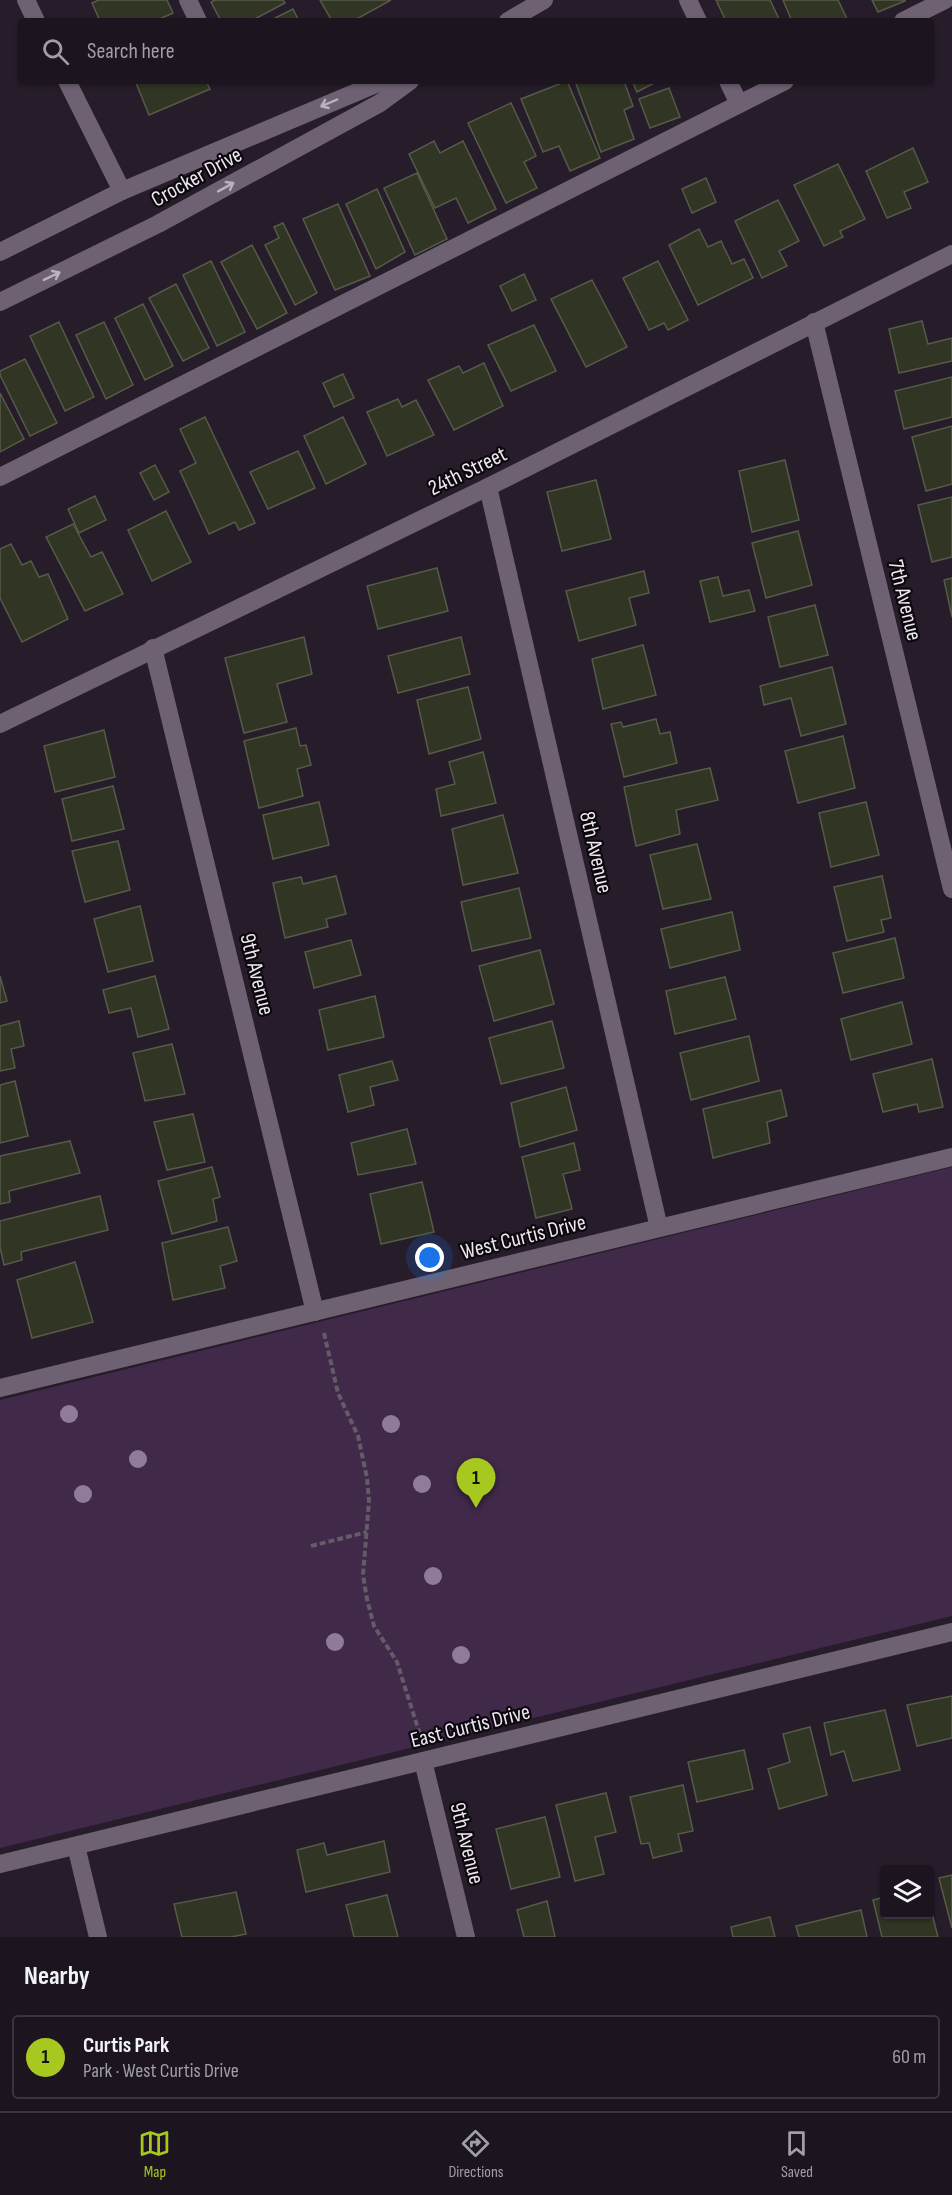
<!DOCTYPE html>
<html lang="en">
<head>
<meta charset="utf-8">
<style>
  body { margin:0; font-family:"Sofia Sans Condensed",sans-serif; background:#251e29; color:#f1f3f6 }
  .controls { position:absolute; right:18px; bottom:18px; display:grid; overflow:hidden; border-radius:6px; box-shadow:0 2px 4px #0004 }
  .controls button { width:54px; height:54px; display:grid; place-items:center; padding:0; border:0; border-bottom:2px solid #3a343e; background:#1c1520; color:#f1f3f6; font:30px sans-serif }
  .you { position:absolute; left:430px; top:1258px; width:21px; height:21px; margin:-15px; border:4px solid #fff; border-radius:50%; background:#1a73e8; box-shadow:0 0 0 9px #1a73e833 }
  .badge { display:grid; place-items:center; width:39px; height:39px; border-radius:50%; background:#a7c81f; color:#111; font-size:20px; font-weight:700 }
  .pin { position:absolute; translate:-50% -50px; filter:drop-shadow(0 2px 3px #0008) }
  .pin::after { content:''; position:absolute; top:32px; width:21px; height:18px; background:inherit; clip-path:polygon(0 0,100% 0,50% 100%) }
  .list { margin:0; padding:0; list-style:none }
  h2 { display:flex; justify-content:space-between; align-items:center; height:78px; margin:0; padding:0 24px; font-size:26px }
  h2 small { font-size:20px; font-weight:400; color:#a09fa5 }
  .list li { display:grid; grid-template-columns:39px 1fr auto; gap:18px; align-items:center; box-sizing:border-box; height:84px; margin:0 12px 12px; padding:0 12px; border:2px solid #3a343e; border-radius:6px }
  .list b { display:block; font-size:22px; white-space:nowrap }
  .list p { margin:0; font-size:20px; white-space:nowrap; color:#a09fa5 }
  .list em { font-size:20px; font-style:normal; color:#a09fa5 }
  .icon { flex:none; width:33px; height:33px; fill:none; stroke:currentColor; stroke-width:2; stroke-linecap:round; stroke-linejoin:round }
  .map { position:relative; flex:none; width:952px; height:1937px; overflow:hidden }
  .search { position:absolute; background:#1c1520; box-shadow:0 2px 4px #0004; left:18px; right:18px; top:18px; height:66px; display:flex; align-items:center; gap:15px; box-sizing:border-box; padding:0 21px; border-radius:6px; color:#a09fa5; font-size:22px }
  .sheet { height:174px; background:#1c1520 }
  nav { display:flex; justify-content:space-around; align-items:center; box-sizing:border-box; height:84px; border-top:2px solid #3a343e; background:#1c1520; font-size:16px; color:#a09fa5 }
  nav a { display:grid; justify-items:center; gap:3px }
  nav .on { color:#a7c81f }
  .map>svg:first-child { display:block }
</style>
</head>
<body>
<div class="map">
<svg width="952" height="1937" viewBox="0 0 952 1937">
  <rect width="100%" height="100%" fill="#261c2a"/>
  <polygon fill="#41294a" points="952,1167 952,1616 0,1848 0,1400"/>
  <g fill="#303524" stroke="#565b49" stroke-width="1.5">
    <polygon points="99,0 167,0 173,13 155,21 100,21 92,3"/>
    <polygon points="215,0 283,0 285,3 251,21 221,21 211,2"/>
    <polygon points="320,0 391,0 353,21 332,21"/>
    <polygon points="716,0 770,0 780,21 726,21"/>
    <polygon points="783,0 838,0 848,21 792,21"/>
    <polygon points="872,0 905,0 905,1 878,12"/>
    <polygon points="293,9 299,21 269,21"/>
    <polygon points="142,81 206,81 210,89 149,115 136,83"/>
    <polygon points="567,81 600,158 570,171 559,146 543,152 521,99"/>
    <polygon points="575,81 624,81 633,106 624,110 634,139 601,152"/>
    <polygon points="632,81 658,81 637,92"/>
    <polygon points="669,88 680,117 650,128 639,99"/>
    <polygon points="511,103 536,156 524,162 537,188 506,203 468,123"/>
    <polygon points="434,141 440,153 463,141 496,209 468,223 456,198 435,208 409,154"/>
    <polygon points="913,148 928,182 904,192 911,208 887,218 866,171"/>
    <polygon points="838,164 865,219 840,231 843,237 824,246 794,185"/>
    <polygon points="417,173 447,239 415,255 384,188"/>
    <polygon points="706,178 716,202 692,213 682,189"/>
    <polygon points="377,189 405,252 376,269 346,204"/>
    <polygon points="778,200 799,241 779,251 787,266 762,278 735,221"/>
    <polygon points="338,204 370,276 335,290 303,219"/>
    <polygon points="283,223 317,293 295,305 265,245 279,238 274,227"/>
    <polygon points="699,229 708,247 721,241 732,264 744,259 753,278 698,305 669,245"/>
    <polygon points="252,245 287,313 257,329 221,262"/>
    <polygon points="211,261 245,332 217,346 183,275"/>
    <polygon points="658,261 688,320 668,330 664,323 649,330 623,278"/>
    <polygon points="524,274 536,300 512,311 500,286"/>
    <polygon points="592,280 627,347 586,367 551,299"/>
    <polygon points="176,284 209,348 183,361 149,298"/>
    <polygon points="143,304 173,366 145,380 115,318"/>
    <polygon points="922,321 928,344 952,338 952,361 899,373 889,329"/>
    <polygon points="59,322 94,397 65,411 30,336"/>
    <polygon points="104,322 133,385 106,399 76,335"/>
    <polygon points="534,325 556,371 511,391 488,345"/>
    <polygon points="25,359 57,423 30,436 0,375 0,371"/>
    <polygon points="484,363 503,406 454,430 428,380 459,366 463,373"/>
    <polygon points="343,374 354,398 334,407 323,383"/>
    <polygon points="952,377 952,417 904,429 895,391"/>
    <polygon points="0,393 24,439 0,452"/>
    <polygon points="398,399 402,407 416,400 434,435 387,456 367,412"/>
    <polygon points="205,417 255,523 239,530 235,522 209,534 180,471 196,463 180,429"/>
    <polygon points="343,417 366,464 326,484 304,436"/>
    <polygon points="952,426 952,484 926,491 912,437"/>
    <polygon points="298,451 315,488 268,509 250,472"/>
    <polygon points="785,460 799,520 752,532 739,471"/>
    <polygon points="155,465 169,492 154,500 140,473"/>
    <polygon points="596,480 611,539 562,551 547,492"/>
    <polygon points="95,496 106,520 79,533 68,509"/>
    <polygon points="952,497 952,557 932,562 918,505"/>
    <polygon points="166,511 191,562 152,581 128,530"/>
    <polygon points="73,524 91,557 102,552 123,594 85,611 46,537"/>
    <polygon points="798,531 812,585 766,598 752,543"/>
    <polygon points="11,544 22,565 31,561 39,577 48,574 68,619 22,642 0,598 0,549"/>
    <polygon points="437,568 448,611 378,629 367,586"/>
    <polygon points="644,571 649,593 629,598 636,625 579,641 566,591"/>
    <polygon points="718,577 723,596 749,590 755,611 710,622 700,581"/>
    <polygon points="952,578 952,617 944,580"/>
    <polygon points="815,605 828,655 780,667 768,617"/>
    <polygon points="304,637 312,674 277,684 287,722 244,733 225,658"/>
    <polygon points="461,637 470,674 398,693 388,656"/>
    <polygon points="643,645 656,695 603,709 592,659"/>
    <polygon points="832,667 846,724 801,736 791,698 764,705 760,686"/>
    <polygon points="468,687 481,739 429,754 417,700"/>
    <polygon points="656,719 660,734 670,732 677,763 624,777 611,724 621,722 623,727"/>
    <polygon points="296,728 300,746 306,745 311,765 297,769 303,796 259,808 244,741"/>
    <polygon points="104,730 115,777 55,792 44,746"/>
    <polygon points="843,736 855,788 798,803 785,751"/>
    <polygon points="483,752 496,803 441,816 436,789 455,784 449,762"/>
    <polygon points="710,768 718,800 676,810 680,834 636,846 624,787"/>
    <polygon points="113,786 124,829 72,841 62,799"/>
    <polygon points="319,802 329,845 273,859 263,815"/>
    <polygon points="866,802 879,855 831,867 819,813"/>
    <polygon points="503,815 518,873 463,885 452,829"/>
    <polygon points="118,841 130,890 85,902 72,851"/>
    <polygon points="697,844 711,899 663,909 650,855"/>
    <polygon points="336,876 346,914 326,919 328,927 285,938 273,883 301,877 303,884"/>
    <polygon points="882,876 891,918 881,920 884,932 847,941 834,887"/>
    <polygon points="519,888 531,938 472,951 461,902"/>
    <polygon points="140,906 153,961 108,972 94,919"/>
    <polygon points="732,912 740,950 670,968 661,929"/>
    <polygon points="895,938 904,978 843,993 833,953"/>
    <polygon points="351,940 361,975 314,988 305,952"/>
    <polygon points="540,950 554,1004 494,1021 479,966"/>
    <polygon points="0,976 7,1001 0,1003"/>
    <polygon points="155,976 169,1029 138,1037 131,1008 109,1013 103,990"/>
    <polygon points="725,977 736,1019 675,1034 666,991"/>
    <polygon points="375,996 384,1037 328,1050 319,1010"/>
    <polygon points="902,1002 912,1044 851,1060 841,1019"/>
    <polygon points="19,1021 24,1046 11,1049 15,1068 0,1071 0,1026"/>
    <polygon points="552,1021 564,1068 501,1084 489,1038"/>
    <polygon points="749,1036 759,1081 691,1100 680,1053"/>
    <polygon points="172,1044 185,1094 145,1101 133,1053"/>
    <polygon points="932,1059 943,1107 919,1112 917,1104 883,1112 873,1074"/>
    <polygon points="392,1061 398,1080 370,1087 374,1105 348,1112 339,1075"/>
    <polygon points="15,1081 28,1136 0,1143 0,1085"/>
    <polygon points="566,1087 577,1130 520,1147 511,1103"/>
    <polygon points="781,1090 787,1116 767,1122 770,1143 713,1158 703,1109"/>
    <polygon points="193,1114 205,1162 167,1170 154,1122"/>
    <polygon points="407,1129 416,1164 358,1175 351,1143"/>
    <polygon points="70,1141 80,1173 9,1191 10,1202 0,1204 0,1156"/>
    <polygon points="574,1143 580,1170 563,1174 572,1209 536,1218 522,1157"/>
    <polygon points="212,1167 220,1197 213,1199 217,1221 172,1234 158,1181"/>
    <polygon points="422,1182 434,1232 381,1244 370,1194"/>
    <polygon points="100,1196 108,1230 21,1252 22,1260 4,1265 0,1247 0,1221"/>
    <polygon points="228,1227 237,1261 220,1266 225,1288 173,1300 162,1243"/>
    <polygon points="75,1262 93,1322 32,1338 17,1280"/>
    <polygon points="952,1696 952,1738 917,1746 907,1705"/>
    <polygon points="885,1710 900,1770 853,1781 844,1751 831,1755 824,1723"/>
    <polygon points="810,1727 827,1795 779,1809 768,1769 790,1762 783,1734"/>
    <polygon points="744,1750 753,1789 697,1802 688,1762"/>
    <polygon points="683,1785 693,1831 678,1834 682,1851 653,1858 649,1843 641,1844 630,1797"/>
    <polygon points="606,1793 616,1832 595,1837 604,1874 575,1881 556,1805"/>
    <polygon points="545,1817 560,1877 511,1889 496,1829"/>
    <polygon points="384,1841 390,1872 306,1892 297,1850 324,1843 327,1855"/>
    <polygon points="952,1875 952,1928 939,1878"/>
    <polygon points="236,1892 246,1934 231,1937 182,1937 174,1904"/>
    <polygon points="387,1895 398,1937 354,1937 346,1905"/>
    <polygon points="884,1897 884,1914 930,1914 930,1906 938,1937 882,1937 873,1900"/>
    <polygon points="547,1901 555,1937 524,1937 517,1910"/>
    <polygon points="861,1910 867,1937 799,1937 796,1926"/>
    <polygon points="770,1917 775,1937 733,1937 731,1927"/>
  </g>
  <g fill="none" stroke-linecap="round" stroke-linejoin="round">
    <g stroke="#645b67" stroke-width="4" stroke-dasharray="6 3" stroke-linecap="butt">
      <polyline points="324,1333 338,1393 358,1436 367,1478 369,1501 363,1575 367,1599 374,1626 397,1662 421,1738"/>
      <polyline points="311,1546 367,1532"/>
    </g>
    <g stroke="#6e6272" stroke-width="18">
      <polyline points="26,0 36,21"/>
      <polyline points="188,0 198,21"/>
      <polyline points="688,0 698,21"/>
      <polyline points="508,21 544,0"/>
      <polyline points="903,21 945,0"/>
      <polyline points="67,81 122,191"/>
      <polyline points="728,81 739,104"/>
      <polyline points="0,252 122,191 383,81"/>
      <polyline points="0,302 158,224 380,103 410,81"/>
      <polyline points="814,322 952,889"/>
      <polyline points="0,477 785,81"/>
      <polyline points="488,487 659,1228"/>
      <polyline points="153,648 315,1312"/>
      <polyline points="0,724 488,487 952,254"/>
      <polyline points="0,1388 952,1157"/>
      <polyline points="423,1761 466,1937"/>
      <polyline points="76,1846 98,1937"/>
      <polyline points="0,1864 952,1632"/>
    </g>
  </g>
  <g fill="#917b9a">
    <circle cx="69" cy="1414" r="9"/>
    <circle cx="391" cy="1424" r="9"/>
    <circle cx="138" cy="1459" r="9"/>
    <circle cx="422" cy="1484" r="9"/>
    <circle cx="83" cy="1494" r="9"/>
    <circle cx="433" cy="1576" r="9"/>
    <circle cx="335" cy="1642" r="9"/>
    <circle cx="461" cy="1655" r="9"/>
  </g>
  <defs><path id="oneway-shaft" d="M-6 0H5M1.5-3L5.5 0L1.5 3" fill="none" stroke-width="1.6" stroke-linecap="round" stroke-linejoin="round" transform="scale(1.5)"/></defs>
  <g stroke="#bab2be">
    <use href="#oneway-shaft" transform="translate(329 103) rotate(157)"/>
    <use href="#oneway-shaft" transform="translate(226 187) rotate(-29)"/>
    <use href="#oneway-shaft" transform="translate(52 276) rotate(-26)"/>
  </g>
  <g text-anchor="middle" stroke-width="4.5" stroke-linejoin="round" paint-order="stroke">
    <g font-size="22" fill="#ede7f0" stroke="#0c080e">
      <text transform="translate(196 176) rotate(-29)" y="8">Crocker Drive</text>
      <text transform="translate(467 470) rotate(-26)" y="8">24th Street</text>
      <text transform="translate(906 600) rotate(76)" y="8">7th Avenue</text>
      <text transform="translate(597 852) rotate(77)" y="8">8th Avenue</text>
      <text transform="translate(258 974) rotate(76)" y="8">9th Avenue</text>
      <text transform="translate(523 1236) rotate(-14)" y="8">West Curtis Drive</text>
      <text transform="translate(470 1725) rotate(-14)" y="8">East Curtis Drive</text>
      <text transform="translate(468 1843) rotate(76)" y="8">9th Avenue</text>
    </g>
  </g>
</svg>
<div class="controls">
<button><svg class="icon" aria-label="layers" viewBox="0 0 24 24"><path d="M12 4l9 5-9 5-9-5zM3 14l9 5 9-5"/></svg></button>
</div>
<div class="you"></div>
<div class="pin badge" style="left:476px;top:1508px">1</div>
<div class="search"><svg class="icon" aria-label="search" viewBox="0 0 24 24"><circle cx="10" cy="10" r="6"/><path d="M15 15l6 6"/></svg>Search here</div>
</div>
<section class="sheet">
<h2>Nearby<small></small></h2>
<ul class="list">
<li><span class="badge">1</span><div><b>Curtis Park</b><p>Park · West Curtis Drive</p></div><em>60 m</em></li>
</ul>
</section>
<nav>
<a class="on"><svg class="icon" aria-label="map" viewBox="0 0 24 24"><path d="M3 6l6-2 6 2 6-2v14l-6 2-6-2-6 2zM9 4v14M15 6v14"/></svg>Map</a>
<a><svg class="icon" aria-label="directions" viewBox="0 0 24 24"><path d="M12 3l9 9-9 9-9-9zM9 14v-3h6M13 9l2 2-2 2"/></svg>Directions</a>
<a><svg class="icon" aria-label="saved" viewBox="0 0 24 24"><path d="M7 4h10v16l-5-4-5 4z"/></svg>Saved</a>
</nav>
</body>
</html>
